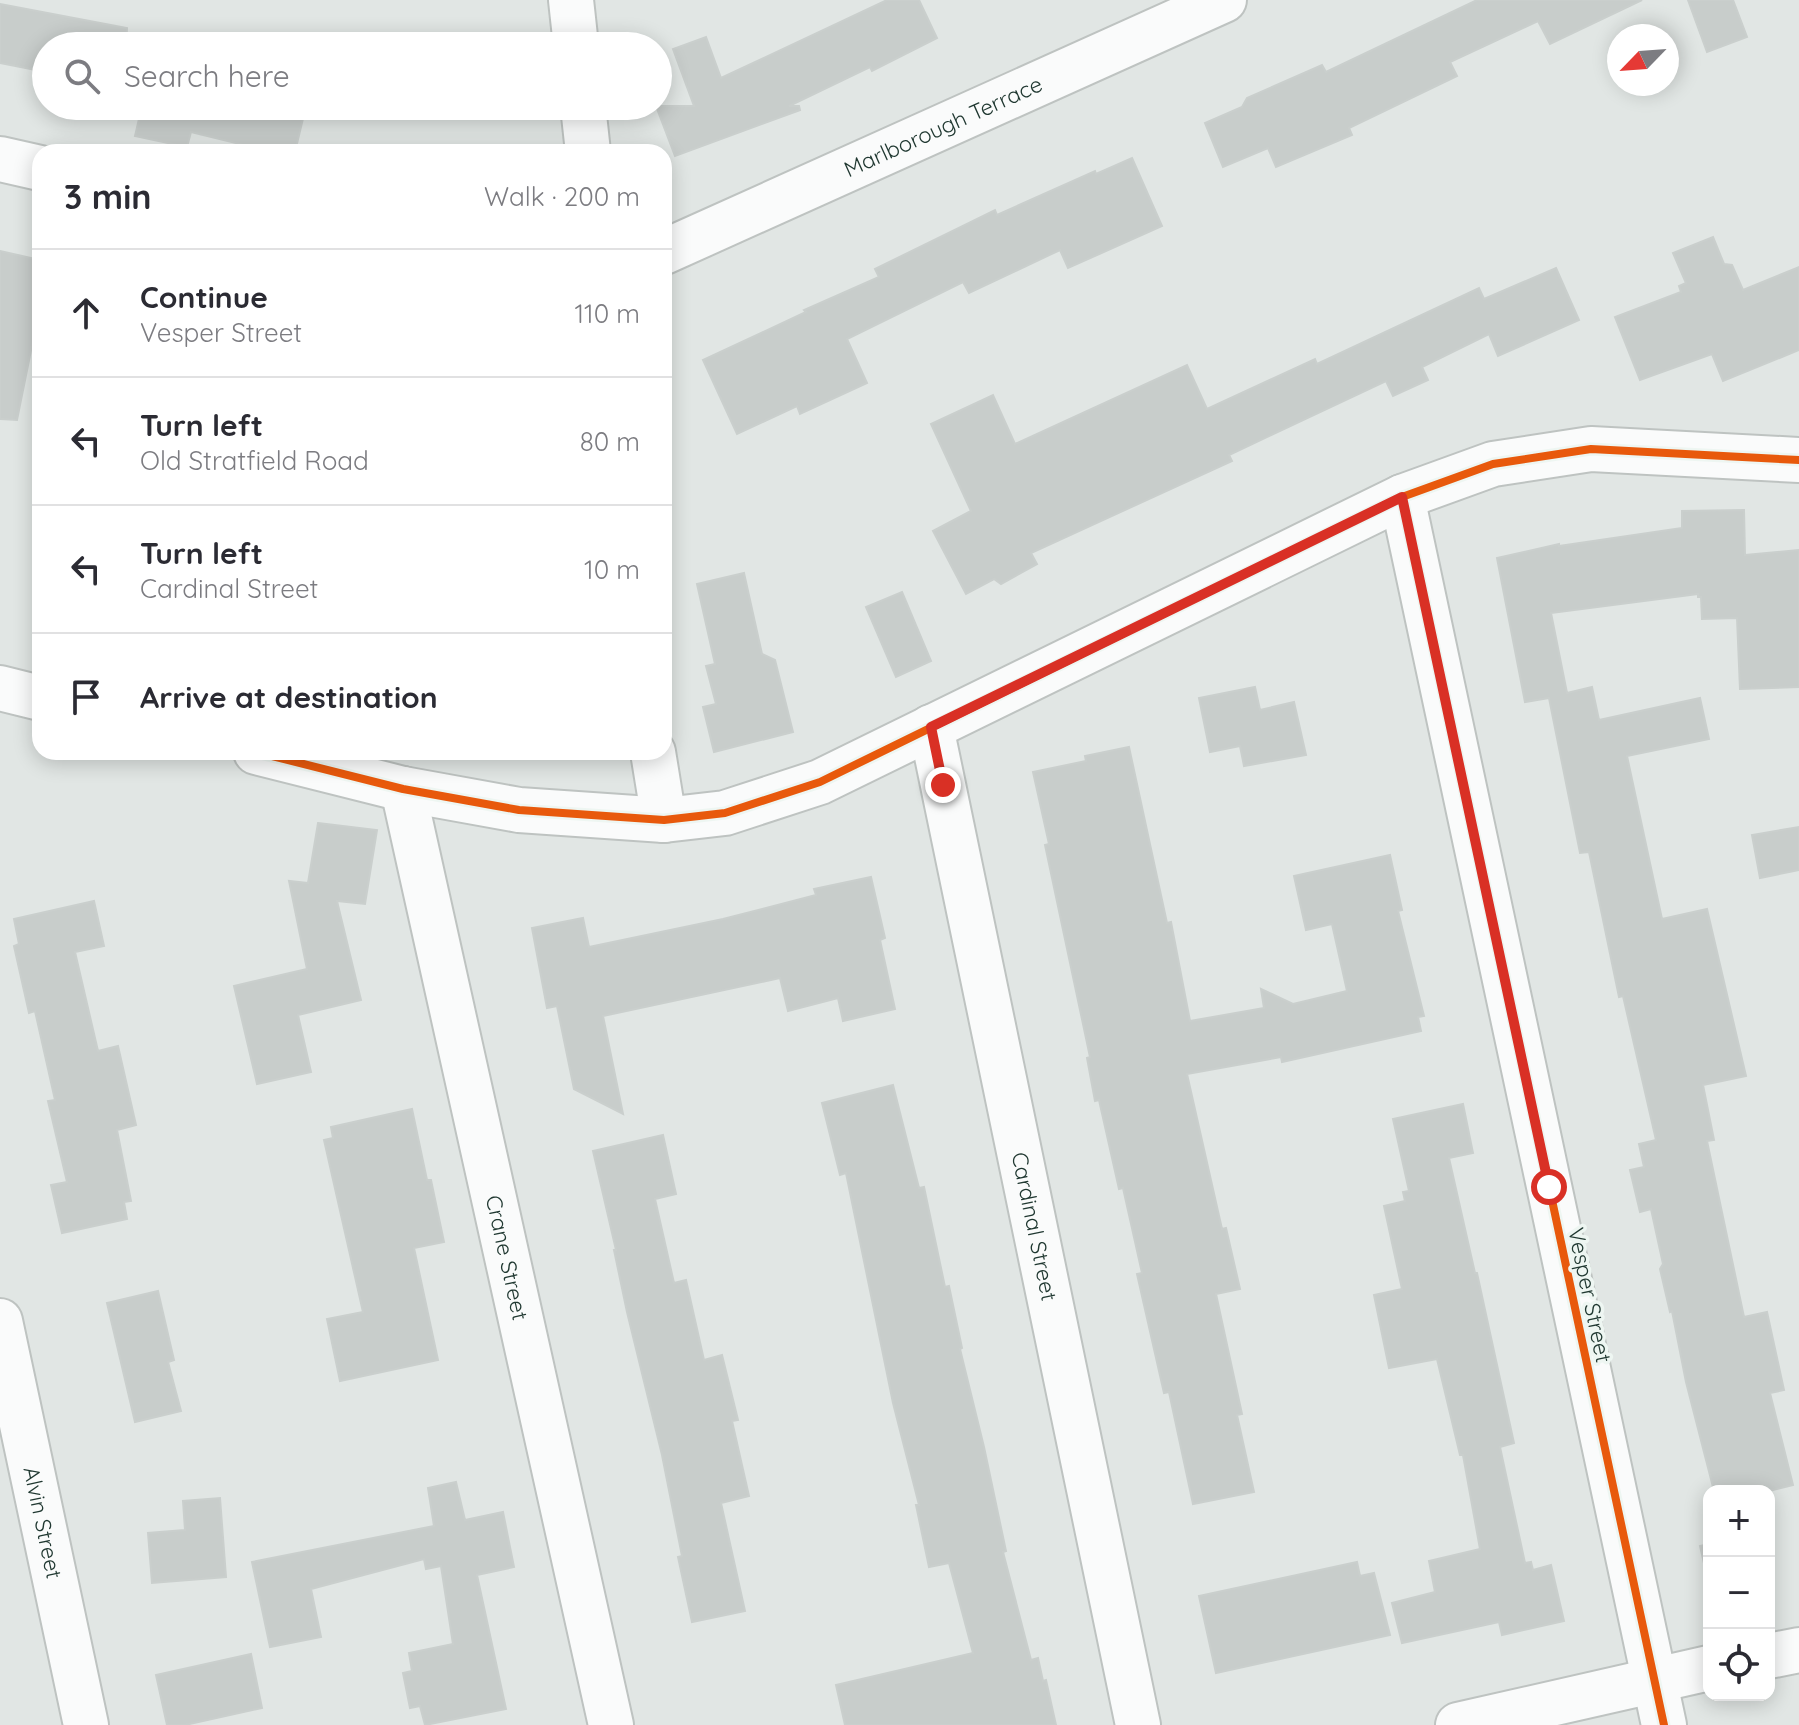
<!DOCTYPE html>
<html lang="en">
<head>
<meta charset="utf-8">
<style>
  body { margin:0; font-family:Quicksand,sans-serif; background:#f7f7f7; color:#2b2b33 }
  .controls { position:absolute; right:24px; bottom:24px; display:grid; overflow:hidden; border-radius:16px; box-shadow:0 4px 20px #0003 }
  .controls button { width:72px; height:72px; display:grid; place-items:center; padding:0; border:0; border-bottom:2px solid #e1e1e2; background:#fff; color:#2b2b33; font:40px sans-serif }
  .compass { position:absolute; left:1607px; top:24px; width:72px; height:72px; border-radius:50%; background:#fff; box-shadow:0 4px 20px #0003; rotate:245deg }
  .stop { position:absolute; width:24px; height:24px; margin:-18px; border:6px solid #d93025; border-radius:50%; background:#fff }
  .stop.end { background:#d93025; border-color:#fff; box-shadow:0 2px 8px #0008 }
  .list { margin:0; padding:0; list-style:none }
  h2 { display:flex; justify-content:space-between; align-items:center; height:104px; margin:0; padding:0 32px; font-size:34px }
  h2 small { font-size:26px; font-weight:400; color:#7c7c81 }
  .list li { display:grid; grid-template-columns:52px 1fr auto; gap:24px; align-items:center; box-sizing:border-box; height:128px; padding:0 32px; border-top:2px solid #e1e1e2 }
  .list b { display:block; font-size:30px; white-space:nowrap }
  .list p { margin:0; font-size:26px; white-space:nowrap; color:#7c7c81 }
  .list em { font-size:26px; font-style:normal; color:#7c7c81 }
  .icon { flex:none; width:44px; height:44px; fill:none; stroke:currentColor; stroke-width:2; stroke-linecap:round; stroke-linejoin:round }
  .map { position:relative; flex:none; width:1799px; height:1725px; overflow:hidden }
  .search { position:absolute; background:#fff; box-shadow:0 4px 20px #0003; left:32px; top:32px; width:640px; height:88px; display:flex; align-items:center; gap:20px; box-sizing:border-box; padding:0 28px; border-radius:44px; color:#7c7c81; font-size:30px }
  .panel { position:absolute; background:#fff; box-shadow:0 4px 20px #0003; left:32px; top:144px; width:640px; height:616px; border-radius:24px }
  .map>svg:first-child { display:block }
</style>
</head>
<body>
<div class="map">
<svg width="1799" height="1725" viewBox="0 0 1799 1725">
  <rect width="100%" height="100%" fill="#e1e6e4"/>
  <g fill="#c8cdcb" stroke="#cacfcd" stroke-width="2">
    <polygon points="887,0 919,0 937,38 872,71 870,67 789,106 799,106 800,110 675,156 656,106 694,106 673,49 706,37 721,78"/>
    <polygon points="1477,0 1642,0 1550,44 1538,21 1450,62 1457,76 1349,128 1352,135 1276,167 1268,148 1223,167 1205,123 1242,107 1247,98 1322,65 1326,72"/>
    <polygon points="1688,0 1733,0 1747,37 1707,52"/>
    <polygon points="0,4 127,28 126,46 46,46 46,72 0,63"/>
    <polygon points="142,106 306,106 295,152 272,152 191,132 187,147 135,136"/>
    <polygon points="1132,158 1162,226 1068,268 1060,250 969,293 963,282 847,339 867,383 800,414 797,406 737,434 703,360 806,312 804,310 879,277 875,269 995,210 997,215 1095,171 1096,174"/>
    <polygon points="1713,237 1724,264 1732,265 1743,290 1799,267 1799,350 1723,381 1712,354 1640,380 1615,317 1681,292 1679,286 1686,283 1673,253"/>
    <polygon points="0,251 40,260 40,306 17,420 0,419"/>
    <polygon points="1556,268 1579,320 1498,356 1489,334 1422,367 1428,380 1393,396 1386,381 1229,455 1232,461 1031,553 1037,564 1001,584 994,579 966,594 933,531 971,511 931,424 993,395 1015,444 1187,365 1207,409 1315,359 1317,364 1479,288 1484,299"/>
    <polygon points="1744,510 1745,555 1799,550 1799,687 1740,689 1737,618 1702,619 1701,597 1698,597 1698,594 1551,613 1567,693 1592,687 1599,720 1700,698 1709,739 1627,756 1662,919 1707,909 1746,1076 1703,1085 1714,1140 1707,1141 1744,1317 1767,1312 1784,1390 1770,1393 1793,1485 1769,1491 1714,1491 1686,1382 1672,1311 1670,1312 1660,1269 1663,1264 1651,1209 1640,1212 1630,1170 1644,1167 1639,1144 1656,1140 1623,996 1619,997 1589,852 1580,853 1549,698 1525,702 1497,558 1559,544 1559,546 1682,528 1682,511"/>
    <polygon points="744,573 762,654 775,660 793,732 714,752 703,707 716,704 706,666 715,664 697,584"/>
    <polygon points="902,592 931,661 896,677 866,607"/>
    <polygon points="1255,687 1260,710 1294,702 1306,755 1244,766 1240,746 1210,752 1199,698"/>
    <polygon points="1129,747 1167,923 1171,922 1190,1021 1264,1008 1261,989 1293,1004 1347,991 1332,924 1306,930 1294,876 1390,855 1402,910 1398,911 1424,1016 1418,1017 1421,1031 1282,1062 1281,1057 1187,1074 1222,1229 1226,1228 1240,1289 1216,1294 1242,1414 1237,1415 1254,1492 1193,1504 1169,1392 1164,1393 1137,1274 1142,1273 1123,1188 1119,1189 1099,1100 1095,1101 1087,1058 1090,1057 1045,845 1049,844 1033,772 1086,761 1085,756"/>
    <polygon points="318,823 377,830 365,904 337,901 361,1000 298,1015 311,1072 257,1084 234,986 307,969 289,881 308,883"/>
    <polygon points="1799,827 1799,870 1760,878 1752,835"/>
    <polygon points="871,877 885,938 880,940 895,1009 843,1021 838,998 788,1011 780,978 603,1016 623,1114 574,1089 557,1006 547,1008 532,928 583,918 589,947 723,919 816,895 814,889"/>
    <polygon points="94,901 104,946 75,952 98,1051 118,1046 136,1125 117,1130 131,1201 124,1202 127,1219 62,1233 51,1185 67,1182 48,1101 55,1100 35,1011 29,1013 14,946 19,944 14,919"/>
    <polygon points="893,1085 919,1188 924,1187 945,1287 949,1286 962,1348 960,1349 984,1447 1006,1551 1003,1552 1031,1660 1038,1658 1043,1681 1046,1680 1056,1725 845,1725 836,1685 973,1653 949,1563 929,1567 916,1505 919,1505 893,1403 846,1173 840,1175 822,1103"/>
    <polygon points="1463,1104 1473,1153 1449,1158 1475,1273 1477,1273 1514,1443 1500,1447 1525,1563 1531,1562 1533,1570 1551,1565 1564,1621 1502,1635 1499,1622 1402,1643 1392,1603 1435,1592 1429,1561 1480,1549 1463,1455 1460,1455 1437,1359 1389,1368 1374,1295 1402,1289 1384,1206 1405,1201 1403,1192 1409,1191 1393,1119"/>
    <polygon points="412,1109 427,1180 431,1180 444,1242 414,1248 438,1360 340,1381 327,1319 363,1312 324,1140 333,1138 331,1127"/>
    <polygon points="663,1135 676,1194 655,1199 674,1283 686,1280 704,1360 722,1355 738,1420 732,1421 749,1496 721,1503 745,1611 692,1622 678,1557 682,1556 662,1455 627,1312 614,1250 616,1250 593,1151"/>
    <polygon points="158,1291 174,1360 168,1362 181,1411 135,1422 107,1303"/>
    <polygon points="456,1482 465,1520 503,1512 514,1567 477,1575 506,1709 425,1725 420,1706 410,1708 403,1673 412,1671 409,1653 453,1644 441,1566 426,1569 424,1559 311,1589 321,1637 270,1647 252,1562 434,1526 428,1488"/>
    <polygon points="220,1498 226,1577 152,1583 148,1533 185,1530 183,1501"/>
    <polygon points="1709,1544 1709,1585 1700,1546"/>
    <polygon points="1357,1562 1360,1576 1374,1573 1390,1635 1216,1673 1199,1596"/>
    <polygon points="251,1654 262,1708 185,1725 167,1725 156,1675"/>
  </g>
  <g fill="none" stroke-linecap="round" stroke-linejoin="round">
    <defs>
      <g id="minor">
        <polyline points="571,0 576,46"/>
        <polyline points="583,106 588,152"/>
        <polyline points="0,159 40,168"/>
        <path id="s1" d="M664,252L1224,0"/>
        <polyline points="1402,497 1664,1725"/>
        <polyline points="0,688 40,698"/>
        <path id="s2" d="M931,727L1138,1725"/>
        <polyline points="256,752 403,789 519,810 664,820 725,813 820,782 1402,497 1493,464 1591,449 1799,460"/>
        <polyline points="653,752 664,820"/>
        <path id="s3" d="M403,789L611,1725"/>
        <path id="s4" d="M0,1321L86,1725"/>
        <polyline points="1769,1656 1799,1650"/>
        <polyline points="1458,1725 1709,1668"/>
      </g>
    </defs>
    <use href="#minor" stroke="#bec3c1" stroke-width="48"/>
    <use href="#minor" stroke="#fafbfb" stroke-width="44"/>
    <defs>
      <g id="cycleway">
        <polyline points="1402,497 1664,1725"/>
        <polyline points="256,752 403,789 519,810 664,820 725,813 820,782 1402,497 1493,464 1591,449 1799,460"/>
      </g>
    </defs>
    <use href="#cycleway" stroke="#eef6f2" stroke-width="13"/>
    <use href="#cycleway" stroke="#e8590c" stroke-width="8"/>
  </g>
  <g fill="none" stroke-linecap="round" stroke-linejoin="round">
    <polyline stroke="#d93025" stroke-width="10" points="943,785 931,727 1402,497 1549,1187"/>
  </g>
  <g text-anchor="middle" stroke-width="7" stroke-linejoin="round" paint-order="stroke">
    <g font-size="22" fill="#203831" stroke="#eef6f2">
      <text dy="8" stroke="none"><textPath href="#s1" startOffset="306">Marlborough Terrace</textPath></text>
      <text dy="8" stroke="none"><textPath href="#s2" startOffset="510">Cardinal Street</textPath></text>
      <text dy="8" stroke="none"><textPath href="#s3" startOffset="480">Crane Street</textPath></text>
      <text transform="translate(1590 1295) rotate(78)" y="8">Vesper Street</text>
      <text dy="8" stroke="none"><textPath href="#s4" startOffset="206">Alvin Street</textPath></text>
    </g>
  </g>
</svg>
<div class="controls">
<button>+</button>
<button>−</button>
<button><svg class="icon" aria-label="locate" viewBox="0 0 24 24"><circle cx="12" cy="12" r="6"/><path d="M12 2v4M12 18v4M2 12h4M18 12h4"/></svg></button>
</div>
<svg class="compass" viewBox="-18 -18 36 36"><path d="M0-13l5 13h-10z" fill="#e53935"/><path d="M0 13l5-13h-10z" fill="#7c7c81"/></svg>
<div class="stop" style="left:1549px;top:1187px"></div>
<div class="stop end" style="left:943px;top:785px"></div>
<div class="search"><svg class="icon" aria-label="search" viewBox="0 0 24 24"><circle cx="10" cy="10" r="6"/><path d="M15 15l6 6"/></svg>Search here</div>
<section class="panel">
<h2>3 min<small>Walk · 200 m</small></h2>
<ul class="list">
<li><svg class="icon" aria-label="ahead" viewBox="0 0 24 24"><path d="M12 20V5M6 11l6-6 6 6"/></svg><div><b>Continue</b><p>Vesper Street</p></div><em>110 m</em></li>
<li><svg class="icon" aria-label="left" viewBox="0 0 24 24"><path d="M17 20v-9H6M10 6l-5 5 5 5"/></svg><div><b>Turn left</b><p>Old Stratfield Road</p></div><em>80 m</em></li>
<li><svg class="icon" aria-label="left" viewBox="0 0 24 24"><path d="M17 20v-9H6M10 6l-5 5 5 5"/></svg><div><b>Turn left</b><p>Cardinal Street</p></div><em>10 m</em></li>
<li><svg class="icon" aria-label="arrive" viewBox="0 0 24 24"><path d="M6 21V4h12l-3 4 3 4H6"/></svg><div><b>Arrive at destination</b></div></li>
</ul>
</section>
</div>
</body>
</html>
